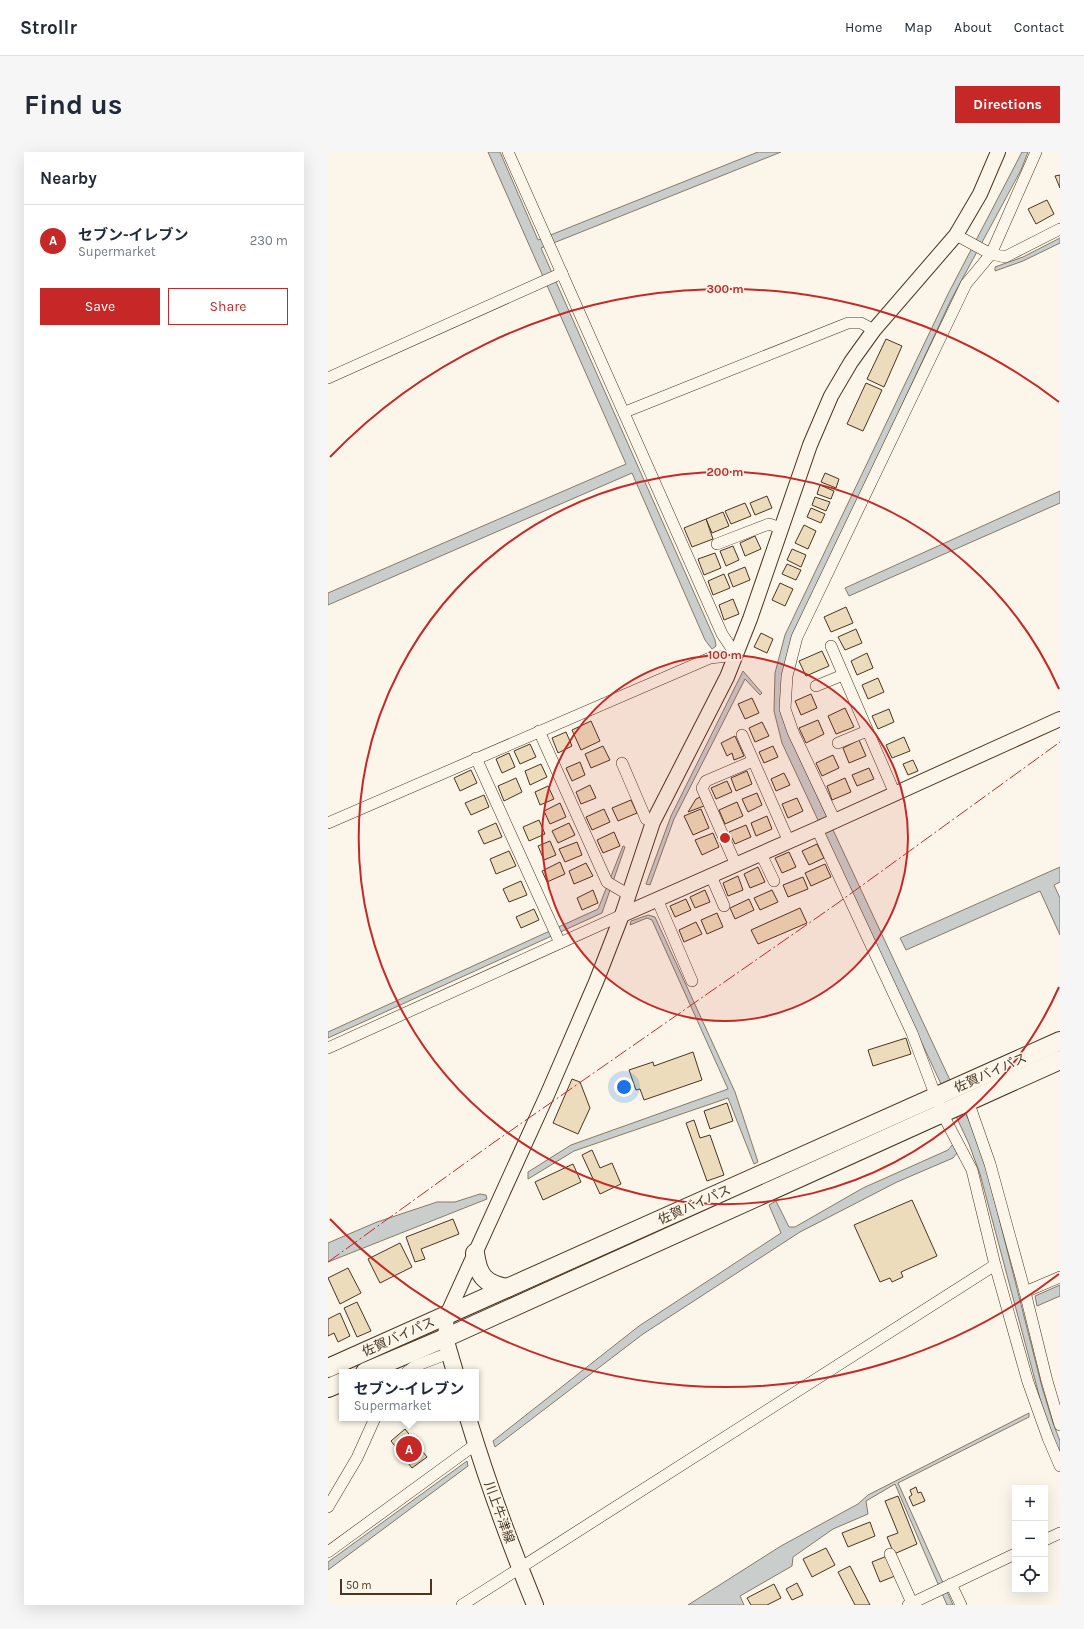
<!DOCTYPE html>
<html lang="en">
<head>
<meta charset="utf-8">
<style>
  body { margin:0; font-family:Karla,"Noto Sans JP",sans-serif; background:#f6f6f7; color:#1f2937 }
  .controls { position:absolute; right:12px; bottom:12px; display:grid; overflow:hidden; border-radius:0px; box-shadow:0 4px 16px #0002 }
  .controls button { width:36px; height:36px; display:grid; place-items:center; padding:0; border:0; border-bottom:1px solid #e0e1e3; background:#fff; color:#1f2937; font:20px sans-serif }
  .scale { position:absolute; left:12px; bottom:10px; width:92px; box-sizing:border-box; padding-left:4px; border:2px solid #4a3520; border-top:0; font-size:11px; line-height:14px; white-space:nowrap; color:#4a3520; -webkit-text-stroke:3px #fbf6e9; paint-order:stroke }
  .you { position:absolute; left:296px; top:935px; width:14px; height:14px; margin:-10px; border:3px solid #fff; border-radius:50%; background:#1a73e8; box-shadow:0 0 0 6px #1a73e833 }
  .badge { display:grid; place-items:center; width:26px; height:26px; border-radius:50%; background:#c62828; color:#fff; font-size:13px; font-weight:700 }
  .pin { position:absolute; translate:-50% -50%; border:2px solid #fff; box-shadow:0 1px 4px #0006 }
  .popup { position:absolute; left:11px; top:1217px; width:140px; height:52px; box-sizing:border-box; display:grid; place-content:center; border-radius:0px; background:#fff; filter:drop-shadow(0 1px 3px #0005); font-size:13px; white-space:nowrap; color:#747a83 }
  .popup b { font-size:15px; color:#1f2937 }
  .popup::after { content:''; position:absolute; left:50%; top:100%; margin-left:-8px; border:8px solid transparent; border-top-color:#fff }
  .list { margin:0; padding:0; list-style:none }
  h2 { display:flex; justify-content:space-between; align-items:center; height:52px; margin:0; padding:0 16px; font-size:17px }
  h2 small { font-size:13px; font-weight:400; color:#747a83 }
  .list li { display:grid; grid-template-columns:26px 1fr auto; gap:12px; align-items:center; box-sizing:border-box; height:72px; padding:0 16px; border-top:1px solid #e0e1e3 }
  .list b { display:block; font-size:15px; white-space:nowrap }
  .list p { margin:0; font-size:13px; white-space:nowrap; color:#747a83 }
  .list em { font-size:13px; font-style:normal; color:#747a83 }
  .actions { display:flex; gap:8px; padding:12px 16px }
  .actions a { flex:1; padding:9px 0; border:1px solid #c62828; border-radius:0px; text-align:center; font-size:14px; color:#c62828 }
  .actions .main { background:#c62828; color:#fff }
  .icon { flex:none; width:22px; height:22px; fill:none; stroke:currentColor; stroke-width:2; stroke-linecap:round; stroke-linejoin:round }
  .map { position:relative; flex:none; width:732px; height:1453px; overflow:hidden; border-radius:0px }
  header { display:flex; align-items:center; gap:24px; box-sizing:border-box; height:56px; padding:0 20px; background:#fff; border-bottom:1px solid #e0e1e3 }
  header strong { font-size:19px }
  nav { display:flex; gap:22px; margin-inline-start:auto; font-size:14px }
  .intro { display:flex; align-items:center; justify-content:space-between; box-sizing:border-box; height:96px; padding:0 24px }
  h1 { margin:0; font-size:28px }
  .button { padding:10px 18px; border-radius:0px; background:#c62828; color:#fff; font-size:14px; font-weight:700 }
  main { display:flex; gap:24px; padding:0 24px }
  aside { flex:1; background:#fff; border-radius:0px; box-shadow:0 4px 16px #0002 }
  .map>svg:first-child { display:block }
</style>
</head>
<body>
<header>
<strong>Strollr</strong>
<nav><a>Home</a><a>Map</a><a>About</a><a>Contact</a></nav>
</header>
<div class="intro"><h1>Find us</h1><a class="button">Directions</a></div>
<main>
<aside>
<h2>Nearby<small></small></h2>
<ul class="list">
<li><span class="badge">A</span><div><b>セブン-イレブン</b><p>Supermarket</p></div><em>230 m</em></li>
</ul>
<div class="actions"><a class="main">Save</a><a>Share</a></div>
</aside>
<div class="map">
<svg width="732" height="1453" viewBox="0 0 732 1453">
  <rect width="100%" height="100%" fill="#fbf6e9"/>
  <g fill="#c9cecd" stroke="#887966">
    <polygon points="160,0 172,0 210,88 430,0 453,0 213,96 387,488 388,494 384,497 377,488 304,321 0,453 0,441 298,312"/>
    <polygon points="694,0 700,0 693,18 623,148 465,486 455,524 463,588 650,988 659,1019 714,1235 725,1271 732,1289 732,1306 719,1273 652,1022 641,992 454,591 446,559 447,521 457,483 620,142"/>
    <polygon points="732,86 732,91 695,109 667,119 667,115 695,105"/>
    <polygon points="732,339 732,351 521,444 517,436"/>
    <polygon points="415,519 434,541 432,543 417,527 346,667 322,733 318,732 343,664"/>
    <polygon points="295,694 297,695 274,761 0,886 0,880 270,757"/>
    <polygon points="732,715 732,730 726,733 732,746 732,783 712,739 578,798 572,786"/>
    <polygon points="320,763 327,765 407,940 430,1010 426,1012 400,946 246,999 200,1027 200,1020 243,993 400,937 324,768 319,766 302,773 303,769"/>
    <polygon points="625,992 629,1001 625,1006 569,1030 472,1080 315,1182 167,1295 165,1289 311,1174 453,1081 441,1053 448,1049 461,1075 467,1075 535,1036 620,998"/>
    <polygon points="152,1042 158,1043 159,1047 0,1110 0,1091 49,1070 109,1050 127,1050"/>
    <polygon points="732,1133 732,1144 709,1154 707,1144"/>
    <polygon points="701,1261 701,1265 570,1331 625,1453 619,1453 567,1332 538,1349 540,1362 505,1377 465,1405 464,1414 412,1444 416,1453 360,1453 453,1394 530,1352 540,1343"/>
    <polygon points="139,1309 140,1314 0,1418 0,1410"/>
  </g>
  <g fill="#ecdcbc" stroke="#4a3520">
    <polygon points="732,23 732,36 727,24"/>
    <polygon points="719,48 726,62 708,72 700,57"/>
    <polygon points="558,187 574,194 556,235 539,227"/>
    <polygon points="538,231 554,238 535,279 519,272"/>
    <polygon points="497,321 511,327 508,336 493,330"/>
    <polygon points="492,333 506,339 503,347 489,342"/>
    <polygon points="439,344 444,356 427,363 422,351"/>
    <polygon points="487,345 502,350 498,359 484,353"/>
    <polygon points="417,351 423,364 403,372 397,359"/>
    <polygon points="483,356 497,362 493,371 479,365"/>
    <polygon points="395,360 401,374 384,381 378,367"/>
    <polygon points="378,367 385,387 364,395 356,376"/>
    <polygon points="476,373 488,379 480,397 467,391"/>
    <polygon points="427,384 433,397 417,404 412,391"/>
    <polygon points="405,394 411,408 398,414 392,399"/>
    <polygon points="464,397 478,403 473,415 459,408"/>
    <polygon points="387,401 393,416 376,423 370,407"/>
    <polygon points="459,412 473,418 468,428 454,422"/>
    <polygon points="417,415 422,428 405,435 400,422"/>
    <polygon points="396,422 402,436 385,443 380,429"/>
    <polygon points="452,431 465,437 457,454 444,448"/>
    <polygon points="405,447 411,462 396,468 391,453"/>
    <polygon points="518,455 525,471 503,480 496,465"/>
    <polygon points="528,477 534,491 517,498 510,485"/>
    <polygon points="433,481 445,487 439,501 426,495"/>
    <polygon points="494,499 501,514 478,524 471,509"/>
    <polygon points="539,501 545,516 529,523 523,509"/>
    <polygon points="550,526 556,540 540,547 534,533"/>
    <polygon points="483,542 489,556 473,563 467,549"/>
    <polygon points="424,546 431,561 417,567 410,552"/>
    <polygon points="517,556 526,575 508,582 500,564"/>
    <polygon points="561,557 566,570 550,577 544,564"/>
    <polygon points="490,568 496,582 478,591 471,576"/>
    <polygon points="263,569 272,589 253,598 244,578"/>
    <polygon points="434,570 441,584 427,590 421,576"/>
    <polygon points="238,580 244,594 230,601 224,586"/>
    <polygon points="407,584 416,604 406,608 404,601 399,604 393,591"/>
    <polygon points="576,585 582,599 564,606 558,593"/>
    <polygon points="531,588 538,604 521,611 515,596"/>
    <polygon points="202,592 208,605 192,612 186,599"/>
    <polygon points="275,594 282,608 263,616 257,602"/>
    <polygon points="445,594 450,605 436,611 431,600"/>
    <polygon points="181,601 187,615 174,621 168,607"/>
    <polygon points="505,603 511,616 494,624 488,611"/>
    <polygon points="585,608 590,619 580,623 575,612"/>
    <polygon points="252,610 257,623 244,629 238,616"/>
    <polygon points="213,612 219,625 202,633 197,619"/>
    <polygon points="541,616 546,627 529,634 524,623"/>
    <polygon points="143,618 149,631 132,639 126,626"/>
    <polygon points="419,619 424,632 408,639 403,626"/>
    <polygon points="456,621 462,633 448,639 443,627"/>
    <polygon points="188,626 194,640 176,649 170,634"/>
    <polygon points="517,626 523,640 504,648 499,634"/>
    <polygon points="399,629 404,640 388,647 383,636"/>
    <polygon points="262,633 268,646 253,652 248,640"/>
    <polygon points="220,634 226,647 212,653 207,640"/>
    <polygon points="429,641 434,653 420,660 414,647"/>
    <polygon points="156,643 161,655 143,663 137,651"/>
    <polygon points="372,645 376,654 360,660 368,647"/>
    <polygon points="469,646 475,659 460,666 454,652"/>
    <polygon points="303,648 309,661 290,669 284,656"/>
    <polygon points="409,650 415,664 397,672 391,658"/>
    <polygon points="232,651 238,665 222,672 216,659"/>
    <polygon points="276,657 282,670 264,678 258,665"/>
    <polygon points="373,657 381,676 365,683 356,664"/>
    <polygon points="439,664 444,677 428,684 423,671"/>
    <polygon points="211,668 217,682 201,689 195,675"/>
    <polygon points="168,671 174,685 156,692 150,679"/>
    <polygon points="241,671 247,683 230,691 224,679"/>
    <polygon points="418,673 423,685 407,692 401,680"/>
    <polygon points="286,680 292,694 275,701 269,688"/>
    <polygon points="385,681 391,695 374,703 367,688"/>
    <polygon points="222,689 228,703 216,708 210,694"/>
    <polygon points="249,690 254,703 237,710 231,697"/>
    <polygon points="489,692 496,706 481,713 474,699"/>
    <polygon points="181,699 188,714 168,722 162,707"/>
    <polygon points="461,700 468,715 454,721 447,706"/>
    <polygon points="232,710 237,722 219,730 214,719"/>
    <polygon points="258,711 265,724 246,732 241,719"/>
    <polygon points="497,712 503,725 483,734 477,721"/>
    <polygon points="430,715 437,730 422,736 416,722"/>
    <polygon points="410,724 415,738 400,744 395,731"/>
    <polygon points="475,725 480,737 460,745 455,733"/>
    <polygon points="193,729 199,743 181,750 175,737"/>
    <polygon points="265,738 270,751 254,758 249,746"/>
    <polygon points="377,738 382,750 367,756 362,745"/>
    <polygon points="444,738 450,750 432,758 426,746"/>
    <polygon points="358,747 363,758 347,765 342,754"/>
    <polygon points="421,747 426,758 407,767 402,756"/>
    <polygon points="472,756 479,771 430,792 423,778"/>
    <polygon points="206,757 211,768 193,776 188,765"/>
    <polygon points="389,761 395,775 379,782 373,768"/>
    <polygon points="368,770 374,782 356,790 351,778"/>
    <polygon points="578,886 583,902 545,914 540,898"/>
    <polygon points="365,900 374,928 316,948 312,937 308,938 301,918 325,910 326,914"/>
    <polygon points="244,927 252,930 262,956 250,982 225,971"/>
    <polygon points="399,951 405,969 382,977 376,959"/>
    <polygon points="366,968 372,986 382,983 396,1023 379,1029 358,971"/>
    <polygon points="264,998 272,1016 284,1011 293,1032 272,1042 254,1003"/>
    <polygon points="245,1012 253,1030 215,1048 207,1030"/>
    <polygon points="584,1048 609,1104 573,1120 575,1125 564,1130 562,1126 552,1130 526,1073"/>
    <polygon points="125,1067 131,1082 93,1097 97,1107 87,1110 78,1085"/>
    <polygon points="72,1091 84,1115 52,1131 40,1107"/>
    <polygon points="20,1116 33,1141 12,1152 0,1126"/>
    <polygon points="29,1150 43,1179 29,1185 16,1156"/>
    <polygon points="12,1161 22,1184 10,1190 6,1181 0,1184 0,1167"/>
    <polygon points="77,1277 99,1305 84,1316 63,1289"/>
    <polygon points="588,1335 590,1341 593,1340 597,1349 585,1354 581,1345 584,1343 582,1338"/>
    <polygon points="570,1344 589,1392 566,1402 559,1385 570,1381 557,1349"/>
    <polygon points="542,1370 547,1384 520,1395 514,1381"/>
    <polygon points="498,1396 507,1413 484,1425 475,1407"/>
    <polygon points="559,1404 567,1424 552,1430 544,1410"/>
    <polygon points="522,1414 542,1453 527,1453 510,1420"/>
    <polygon points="469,1431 475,1443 464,1448 458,1437"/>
    <polygon points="446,1432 453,1446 439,1453 423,1453 419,1446"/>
  </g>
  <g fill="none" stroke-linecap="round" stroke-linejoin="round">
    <defs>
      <g id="minor">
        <polyline points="628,83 663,102 677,105 732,77"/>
        <polyline points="0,226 234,121"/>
        <polyline points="297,260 520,171 533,171 546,178"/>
        <polyline points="389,392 441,372 452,376"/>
        <polyline points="503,494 567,642"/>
        <polyline points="488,534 515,523"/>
        <polyline points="211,579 279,730 301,743"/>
        <polyline points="414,583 461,690"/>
        <polyline points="510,591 539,579"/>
        <polyline points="148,606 232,791"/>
        <polyline points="294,611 318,667 325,670"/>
        <polyline points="507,669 465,580 457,557 459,524 469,485 638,132 663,102 708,0"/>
        <polyline points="0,671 382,506 408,503 394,482 180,0"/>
        <polyline points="489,677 584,881 614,961 644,1018 667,1113 700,1230 720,1286 732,1314"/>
        <polyline points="433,702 446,729"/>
        <polyline points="408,713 374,636 378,629 425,609"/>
        <polyline points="383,724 396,754"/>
        <polyline points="329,747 364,829"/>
        <polyline points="0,896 294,763"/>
        <polyline points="640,949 662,1012 697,1140"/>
        <polyline points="732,1125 697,1140 719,1229 732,1273"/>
        <polyline points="79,1220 87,1214 121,1201"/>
        <polyline points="0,1355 29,1306 47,1266"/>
        <polyline points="717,1388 732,1381"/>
        <polyline points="0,1400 148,1292"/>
        <polyline points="562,1402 584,1451"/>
        <polyline points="623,1432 633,1453"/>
        <polyline points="134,1453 667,1113"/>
        <polyline points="580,1453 687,1402"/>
      </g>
      <g id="tertiary">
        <polyline points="294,763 489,677 732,567"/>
        <polyline points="117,1186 119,1163 220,941 268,830 294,763 325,670 399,525 422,467 482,293 503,244 523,210 546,178 628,83 652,42 670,0"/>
      </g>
      <g id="secondary">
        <polyline points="117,1186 127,1220"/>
        <path d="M140,1266C159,1329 182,1392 207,1453"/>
      </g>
      <g id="trunk">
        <path d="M147,1101C150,1123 156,1132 179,1136"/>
        <polyline points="0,1216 732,889"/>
        <polyline points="37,1220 117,1186 732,908"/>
        <polyline points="0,1236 14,1230"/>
      </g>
    </defs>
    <use href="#minor" stroke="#4a3520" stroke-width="12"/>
    <use href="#tertiary" stroke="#4a3520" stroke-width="16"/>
    <use href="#secondary" stroke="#4a3520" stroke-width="18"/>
    <use href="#trunk" stroke="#4a3520" stroke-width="20"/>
    <use href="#minor" stroke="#fbf6e9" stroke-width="11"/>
    <use href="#tertiary" stroke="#fbf6e9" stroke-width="14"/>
    <use href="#secondary" stroke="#fbf6e9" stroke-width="16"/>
    <use href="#trunk" stroke="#fbf6e9" stroke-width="18"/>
    <polyline stroke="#c62828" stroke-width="1" stroke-dasharray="14 3 2 3" stroke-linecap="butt" points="0,1110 165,991 507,753 732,590"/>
  </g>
  <circle cx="397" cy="686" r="183" fill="#c62828" fill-opacity=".12"/>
  <g fill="none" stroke="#c62828" stroke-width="2">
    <circle cx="397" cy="686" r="183"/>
    <path d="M731 835A366 366 0 1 1 731 537"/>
    <path d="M731 1122A549 549 0 0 1 2 1067M2 305A549 549 0 0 1 731 250"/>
  </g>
  <g text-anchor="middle" stroke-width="3" stroke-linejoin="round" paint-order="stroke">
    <g font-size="13" fill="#4a3520" stroke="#fbf6e9">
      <text transform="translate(662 920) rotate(-24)" y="5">佐賀バイパス</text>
      <text transform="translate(366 1052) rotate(-24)" y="5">佐賀バイパス</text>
      <text transform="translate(70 1184) rotate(-24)" y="5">佐賀バイパス</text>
      <text transform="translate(172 1360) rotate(70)" y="5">川上牛津線</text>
    </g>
  </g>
  <circle cx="397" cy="686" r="6" fill="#c62828" stroke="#fbf6e9" stroke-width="2"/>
  <g font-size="12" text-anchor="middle" font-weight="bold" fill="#c62828" stroke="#fbf6e9" stroke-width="3" stroke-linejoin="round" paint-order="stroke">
    <text x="397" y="141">300 m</text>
    <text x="397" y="324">200 m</text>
    <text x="397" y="507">100 m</text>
  </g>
</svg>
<div class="controls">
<button>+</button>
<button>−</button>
<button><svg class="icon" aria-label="locate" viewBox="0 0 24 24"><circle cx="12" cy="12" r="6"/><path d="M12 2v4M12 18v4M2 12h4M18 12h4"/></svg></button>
</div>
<div class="scale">50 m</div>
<div class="you"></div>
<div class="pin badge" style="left:81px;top:1297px">A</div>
<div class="popup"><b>セブン-イレブン</b>Supermarket</div>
</div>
</main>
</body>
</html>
